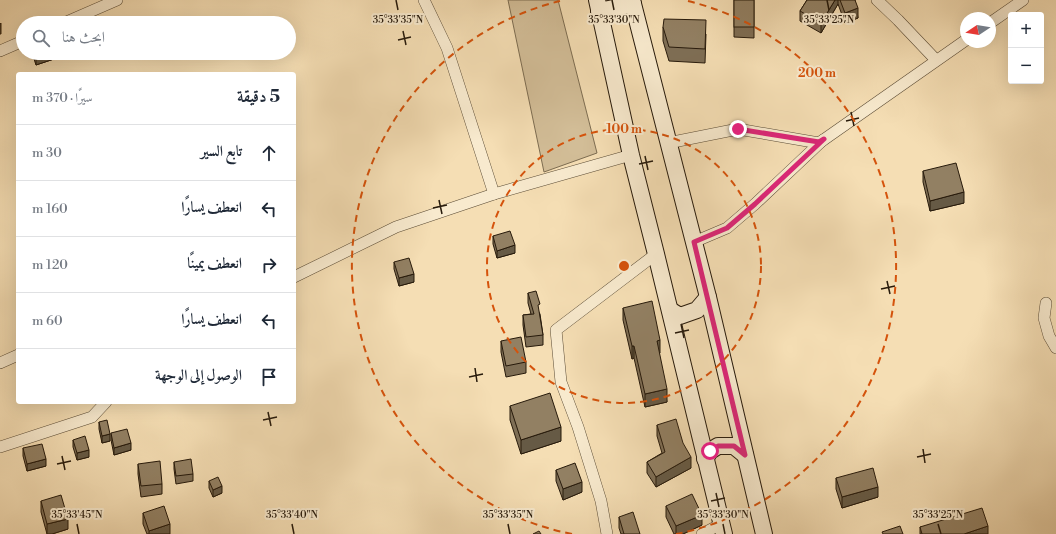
<!DOCTYPE html>
<html lang="ar">
<head>
<meta charset="utf-8">
<style>
  body { margin:0; font-family:"Libre Bodoni",Amiri,serif; background:#f2f2f3; color:#1f2937; direction:rtl }
  .controls { position:absolute; right:12px; top:12px; display:grid; overflow:hidden; border-radius:4px; box-shadow:0 4px 16px #0002 }
  .controls button { width:36px; height:36px; display:grid; place-items:center; padding:0; border:0; border-bottom:1px solid #e0e1e3; background:#fff; color:#1f2937; font:20px sans-serif }
  .compass { position:absolute; left:960px; top:12px; width:36px; height:36px; border-radius:50%; background:#fff; box-shadow:0 4px 16px #0002; rotate:258deg }
  .stop { position:absolute; width:12px; height:12px; margin:-9px; border:3px solid #db2777; border-radius:50%; background:#fff }
  .stop.end { background:#db2777; border-color:#fff; box-shadow:0 1px 4px #0008 }
  .list { margin:0; padding:0; list-style:none }
  h2 { display:flex; justify-content:space-between; align-items:center; height:52px; margin:0; padding:0 16px; font-size:17px }
  h2 small { font-size:13px; font-weight:400; color:#747a83 }
  .list li { display:grid; grid-template-columns:26px 1fr auto; gap:12px; align-items:center; box-sizing:border-box; height:56px; padding:0 16px; border-top:1px solid #e0e1e3 }
  .list b { display:block; font-size:15px; white-space:nowrap }
  .list em { font-size:13px; font-style:normal; color:#747a83 }
  .icon { flex:none; width:22px; height:22px; fill:none; stroke:currentColor; stroke-width:2; stroke-linecap:round; stroke-linejoin:round }
  .map { position:relative; flex:none; width:1056px; height:534px; overflow:hidden; direction:ltr }
  .search { position:absolute; background:#fff; box-shadow:0 4px 16px #0002; left:16px; top:16px; width:280px; height:44px; display:flex; align-items:center; gap:10px; box-sizing:border-box; padding:0 14px; border-radius:22px; color:#747a83; font-size:15px }
  .panel { position:absolute; background:#fff; box-shadow:0 4px 16px #0002; left:16px; top:72px; width:280px; height:332px; border-radius:4px; direction:rtl }
  .map>svg:first-child { display:block }
</style>
</head>
<body>
<div class="map">
<svg width="1056" height="534" viewBox="0 0 1056 534">
  <rect width="100%" height="100%" fill="#f5deb4"/>
  <filter id="stains"><feTurbulence type="fractalNoise" baseFrequency=".005" numOctaves="4"/><feColorMatrix values="0 0 0 0 .2 0 0 0 0 .09 0 0 0 0 .02 0 0 0 .5 -.17"/></filter>
  <radialGradient id="worn" r=".72"><stop offset=".6" stop-color="#630" stop-opacity="0"/><stop offset="1" stop-color="#630" stop-opacity=".3"/></radialGradient>
  <polygon fill="#d2bd97" stroke="#7c6c51" points="508,0 558,0 597,153 544,172"/>
  <g fill="none" stroke-linecap="round" stroke-linejoin="round">
    <defs>
      <g id="minor">
        <polyline points="424,0 447,48 494,194"/>
        <polyline points="877,0 898,20 936,60"/>
        <polyline points="64,23 117,0"/>
        <polyline points="990,23 1023,0"/>
        <polyline points="0,51 23,41"/>
        <polyline points="668,143 738,129 819,143 966,40"/>
        <polyline points="694,242 727,228 755,204 823,140"/>
        <polyline points="294,277 396,227 494,194 631,155"/>
        <polyline points="1046,303 1044,318 1049,336 1056,348"/>
        <polyline points="0,363 18,355"/>
        <polyline points="0,447 92,417 106,402"/>
        <polyline points="607,534 601,501 578,427 561,382 556,330 656,254"/>
        <polyline points="702,534 721,524"/>
      </g>
      <g id="secondary">
        <polyline points="597,0 631,155 656,254 724,534"/>
        <polyline points="632,0 708,297 764,534"/>
        <polyline points="599,11 633,4"/>
        <polyline points="670,310 680,316 697,310 708,297"/>
        <polyline points="705,459 710,451 718,446 734,446 745,455"/>
      </g>
    </defs>
    <use href="#minor" stroke="#5a4b35" stroke-width="12"/>
    <use href="#secondary" stroke="#271a0b" stroke-width="18"/>
    <use href="#minor" stroke="#f8eace" stroke-width="11"/>
    <use href="#secondary" stroke="#f8eace" stroke-width="16"/>
  </g>
  <g fill="#7e6e55" stroke="#271a0b">
    <polygon points="734,0 754,0 754,38 734,37"/>
    <polygon points="807,0 855,0 858,18 845,23 838,4 821,33 800,21 800,11"/>
    <polygon points="663,27 706,34 705,63 669,61 663,41"/>
    <polygon points="32,53 54,53 54,59 36,65"/>
    <polygon points="923,171 964,203 930,211 923,182"/>
    <polygon points="493,236 515,253 497,258 493,244"/>
    <polygon points="394,262 414,282 399,286 394,269"/>
    <polygon points="528,293 540,314 543,335 543,345 526,347 523,325 523,315 531,314 528,303"/>
    <polygon points="623,308 660,353 659,353 667,402 645,407 634,358 632,359 623,320"/>
    <polygon points="501,341 526,362 526,373 506,377 501,352"/>
    <polygon points="510,406 561,441 521,454 510,420"/>
    <polygon points="99,422 110,441 102,443 99,429"/>
    <polygon points="657,425 691,468 656,487 647,473 647,462 662,453 657,436"/>
    <polygon points="111,433 131,450 114,455 111,440"/>
    <polygon points="73,440 89,457 77,460 73,447"/>
    <polygon points="23,448 46,466 27,471 23,456"/>
    <polygon points="174,462 193,474 193,481 176,484 174,469"/>
    <polygon points="138,464 162,484 162,494 141,497 138,474"/>
    <polygon points="556,470 582,492 563,500 556,481"/>
    <polygon points="836,478 878,497 842,508 836,489"/>
    <polygon points="209,481 222,493 213,497 209,488"/>
    <polygon points="41,501 68,529 52,534 47,534 41,512"/>
    <polygon points="666,506 702,525 683,534 674,534 666,517"/>
    <polygon points="143,513 170,534 147,534 143,524"/>
    <polygon points="619,517 640,534 621,534 619,528"/>
    <polygon points="920,527 988,534 920,534"/>
  </g>
  <g fill="#665a45" stroke="#271a0b">
    <polygon points="835,0 838,0 838,4 821,33 821,23"/>
    <polygon points="858,8 858,18 845,23 845,13"/>
    <polygon points="1,23 1,34 0,34 0,24"/>
    <polygon points="38,53 54,53 54,59 36,65 36,54"/>
    <polygon points="964,192 964,203 930,211 930,201"/>
    <polygon points="515,245 515,253 497,258 497,251"/>
    <polygon points="414,274 414,282 399,286 399,278"/>
    <polygon points="660,340 660,353 657,353 657,341"/>
    <polygon points="632,346 634,346 634,358 632,359"/>
    <polygon points="667,389 667,402 645,407 645,394"/>
    <polygon points="561,427 561,441 521,454 521,440"/>
    <polygon points="110,434 110,441 102,443 102,436"/>
    <polygon points="131,443 131,450 114,455 114,448"/>
    <polygon points="89,450 89,457 77,460 77,453"/>
    <polygon points="691,457 691,468 656,487 656,477"/>
    <polygon points="46,459 46,466 27,471 27,464"/>
    <polygon points="582,482 582,492 563,500 563,489"/>
    <polygon points="222,486 222,493 213,497 213,490"/>
    <polygon points="878,487 878,497 842,508 842,497"/>
    <polygon points="702,515 702,525 683,534 676,534 676,526"/>
    <polygon points="68,519 68,529 52,534 47,534 47,524"/>
    <polygon points="170,524 170,534 149,534 149,531"/>
    <polygon points="988,526 988,534 964,534"/>
  </g>
  <g fill="#928063" stroke="#271a0b">
    <rect x="734" y="0" width="20" height="27"/>
    <polygon points="807,0 835,0 821,23 800,11"/>
    <polygon points="840,0 855,0 858,8 845,13"/>
    <polygon points="86,19 87,23 74,23"/>
    <polygon points="664,19 706,20 705,49 669,47 663,27"/>
    <polygon points="956,163 964,192 930,201 923,171"/>
    <polygon points="510,231 515,245 497,251 493,236"/>
    <polygon points="409,258 414,274 399,278 394,262"/>
    <polygon points="536,291 540,304 538,305 543,335 526,337 523,315 534,314 528,293"/>
    <polygon points="652,301 660,340 657,341 667,389 645,394 634,346 632,346 623,308"/>
    <polygon points="521,337 526,362 506,366 501,341"/>
    <polygon points="550,393 561,427 521,440 510,406"/>
    <polygon points="676,419 683,443 691,457 656,477 647,462 665,452 657,425"/>
    <polygon points="107,420 110,434 102,436 99,422"/>
    <polygon points="127,429 131,443 114,448 111,433"/>
    <polygon points="85,436 89,450 77,453 73,440"/>
    <polygon points="42,444 46,459 27,464 23,448"/>
    <polygon points="191,459 193,474 176,476 174,462"/>
    <polygon points="160,461 162,484 141,486 138,464"/>
    <polygon points="575,463 582,482 563,489 556,470"/>
    <polygon points="873,468 878,487 842,497 836,478"/>
    <polygon points="218,477 222,486 213,490 209,481"/>
    <polygon points="692,494 702,515 676,526 666,506"/>
    <polygon points="61,495 68,519 47,524 41,501"/>
    <polygon points="164,506 170,524 149,531 143,513"/>
    <polygon points="982,508 988,526 964,534 922,534 920,527"/>
    <polygon points="633,512 640,534 624,534 619,517"/>
    <polygon points="900,526 903,534 883,534 882,532"/>
    <polygon points="539,531 541,534 533,534"/>
  </g>
  <g fill="none" stroke-linecap="round" stroke-linejoin="round">
    <polyline stroke="#db2777" stroke-width="5" points="710,451 718,446 734,446 745,455 694,242 727,228 755,204 824,139 819,142 738,129"/>
  </g>
  <path fill="none" stroke="#271a0b" stroke-width="1.5" d="M396,0L398,10M612,0L614,10M827,0L829,10M403,31L406,45M398,40L411,37M851,112L854,126M846,121L859,118M645,156L648,170M639,164L653,161M439,200L442,214M433,208L447,205M887,281L890,294M881,289L895,286M681,324L684,338M675,333L689,330M475,368L477,382M469,377L483,374M268,412L271,426M263,420L277,417M923,449L925,463M62,456L65,470M917,457L931,454M57,464L71,461M716,493L719,507M711,501L725,498M77,524L79,534M292,524L294,534M508,524L510,534M723,524L725,534M938,524L941,534"/>
  <g fill="none" stroke="#d5530c" stroke-width="2" stroke-dasharray="7 5">
    <circle cx="624" cy="266" r="137"/>
    <path d="M572 534A273 273 0 0 1 560 1M688 1A273 273 0 0 1 676 534"/>
  </g>
  <g font-size="10" text-anchor="middle" fill="#271a0b" stroke="#f8eace" stroke-width="4" stroke-linejoin="round" paint-order="stroke">
    <text x="398" y="23">35°33'35"N</text>
    <text x="614" y="23">35°33'30"N</text>
    <text x="829" y="23">35°33'25"N</text>
    <text x="77" y="518">35°33'45"N</text>
    <text x="292" y="518">35°33'40"N</text>
    <text x="508" y="518">35°33'35"N</text>
    <text x="723" y="518">35°33'30"N</text>
    <text x="938" y="518">35°33'25"N</text>
  </g>
  <circle cx="624" cy="266" r="6" fill="#d5530c" stroke="#f8eace" stroke-width="2"/>
  <g font-size="12" text-anchor="middle" font-weight="bold" fill="#d5530c" stroke="#f8eace" stroke-width="4" stroke-linejoin="round" paint-order="stroke">
    <text x="817" y="77">200 m</text>
    <text x="624" y="133">100 m</text>
  </g>
  <rect width="100%" height="100%" filter="url(#stains)"/>
  <rect width="100%" height="100%" fill="url(#worn)"/>
</svg>
<div class="controls">
<button>+</button>
<button>−</button>
</div>
<svg class="compass" viewBox="-18 -18 36 36"><path d="M0-13l5 13h-10z" fill="#e53935"/><path d="M0 13l5-13h-10z" fill="#747a83"/></svg>
<div class="stop" style="left:710px;top:451px"></div>
<div class="stop end" style="left:738px;top:129px"></div>
<div class="search"><svg class="icon" aria-label="search" viewBox="0 0 24 24"><circle cx="10" cy="10" r="6"/><path d="M15 15l6 6"/></svg>ابحث هنا</div>
<section class="panel">
<h2>5 دقيقة<small>سيرًا · 370 m</small></h2>
<ul class="list">
<li><svg class="icon" aria-label="ahead" viewBox="0 0 24 24"><path d="M12 20V5M6 11l6-6 6 6"/></svg><div><b>تابع السير</b></div><em>30 m</em></li>
<li><svg class="icon" aria-label="left" viewBox="0 0 24 24"><path d="M17 20v-9H6M10 6l-5 5 5 5"/></svg><div><b>انعطف يسارًا</b></div><em>160 m</em></li>
<li><svg class="icon" aria-label="right" viewBox="0 0 24 24"><path d="M7 20v-9h11M14 6l5 5-5 5"/></svg><div><b>انعطف يمينًا</b></div><em>120 m</em></li>
<li><svg class="icon" aria-label="left" viewBox="0 0 24 24"><path d="M17 20v-9H6M10 6l-5 5 5 5"/></svg><div><b>انعطف يسارًا</b></div><em>60 m</em></li>
<li><svg class="icon" aria-label="arrive" viewBox="0 0 24 24"><path d="M6 21V4h12l-3 4 3 4H6"/></svg><div><b>الوصول إلى الوجهة</b></div></li>
</ul>
</section>
</div>
</body>
</html>
